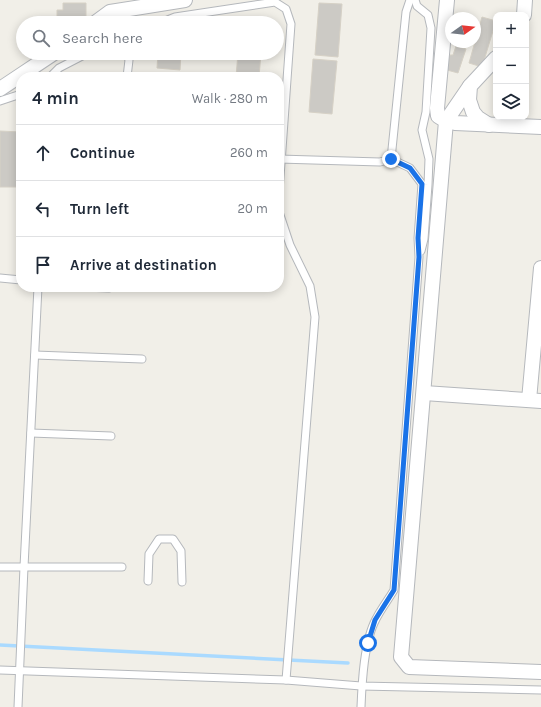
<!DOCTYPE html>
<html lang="en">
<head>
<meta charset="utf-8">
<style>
  body { margin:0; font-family:Karla,sans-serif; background:#f6f6f7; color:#1f2937 }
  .controls { position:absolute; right:12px; top:12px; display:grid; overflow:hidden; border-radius:8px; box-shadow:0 2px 10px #0003 }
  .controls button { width:36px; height:36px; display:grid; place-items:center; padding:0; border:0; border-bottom:1px solid #e0e1e3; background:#fff; color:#1f2937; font:20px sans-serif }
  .compass { position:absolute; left:445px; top:12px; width:36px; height:36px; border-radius:50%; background:#fff; box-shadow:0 2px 10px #0003; rotate:75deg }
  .stop { position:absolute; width:12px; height:12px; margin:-9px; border:3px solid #1a73e8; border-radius:50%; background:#fff }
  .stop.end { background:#1a73e8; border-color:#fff; box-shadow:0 1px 4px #0008 }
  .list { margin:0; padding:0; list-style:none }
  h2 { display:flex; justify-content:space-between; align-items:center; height:52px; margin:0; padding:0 16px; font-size:17px }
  h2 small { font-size:13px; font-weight:400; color:#747a83 }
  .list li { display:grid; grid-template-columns:26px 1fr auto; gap:12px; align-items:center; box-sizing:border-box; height:56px; padding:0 16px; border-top:1px solid #e0e1e3 }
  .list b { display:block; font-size:15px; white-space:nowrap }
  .list em { font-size:13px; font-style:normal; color:#747a83 }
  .icon { flex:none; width:22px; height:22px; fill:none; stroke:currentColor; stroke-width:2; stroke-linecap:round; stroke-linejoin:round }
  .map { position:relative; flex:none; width:541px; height:707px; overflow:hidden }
  .search { position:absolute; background:#fff; box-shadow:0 2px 10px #0003; left:16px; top:16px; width:268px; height:44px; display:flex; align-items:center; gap:10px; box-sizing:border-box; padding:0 14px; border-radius:22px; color:#747a83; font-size:15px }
  .panel { position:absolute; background:#fff; box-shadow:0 2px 10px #0003; left:16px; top:72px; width:268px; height:220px; border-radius:16px }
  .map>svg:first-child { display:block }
</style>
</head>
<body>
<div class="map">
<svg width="541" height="707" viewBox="0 0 541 707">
  <rect width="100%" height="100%" fill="#f1efe8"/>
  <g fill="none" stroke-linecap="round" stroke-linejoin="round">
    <polyline stroke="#aadaff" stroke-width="3.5" points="0,645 348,663"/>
  </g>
  <g fill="#cccac5" stroke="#d6d1c6">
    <polygon points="63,3 86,3 86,21 57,21 57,10 63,10"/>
    <polygon points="319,3 342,4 338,57 315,55"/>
    <polygon points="482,17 496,21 482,67 469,63"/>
    <polygon points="456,46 466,49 458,73 447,70 448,67 446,66 450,55 453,55"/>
    <polygon points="158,53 181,53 180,70 157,68"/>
    <polygon points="238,53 261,53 259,77 236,77"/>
    <polygon points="313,59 337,61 332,114 309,112"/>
    <polygon points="0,131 21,132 19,187 0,187"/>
  </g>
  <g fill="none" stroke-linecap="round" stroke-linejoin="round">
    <defs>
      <g id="service">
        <polyline points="415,0 417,6 428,15 431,28 426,112 422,130 429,159 428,185 424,239 421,251"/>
        <polyline points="160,23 175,17 275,2 286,9 291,24 279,191"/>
        <polyline points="126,53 129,60 127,77"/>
        <polyline points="50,77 59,68 88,53"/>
        <polyline points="0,101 21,94"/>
        <polyline points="279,159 380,162 391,159"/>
        <polyline points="279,212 290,245 310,286 315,317 286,680"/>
        <polyline points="0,278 21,280"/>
        <polyline points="84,287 109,288 109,287"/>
        <polyline points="35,355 142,359"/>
        <polyline points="31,433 111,436"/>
        <polyline points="0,567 122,567"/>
        <polyline points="148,581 149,554 159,539 173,539 181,551 182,582"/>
        <polyline points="0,670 286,680 361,686 541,690"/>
        <polyline points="18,707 24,567 38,287"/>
        <path d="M361,707C362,682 364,641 376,619C381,609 388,600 394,590L419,257L418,238L422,184L410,168L391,159L406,12L410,0"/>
      </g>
      <g id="minor">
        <polyline points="447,0 437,108 438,116 446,121 401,657 409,667 541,672"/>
        <polyline points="524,15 525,0"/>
        <polyline points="95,23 110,12 185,0"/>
        <polyline points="470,86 446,121 455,123 541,127"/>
        <polyline points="0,89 54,53"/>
        <polyline points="489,125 478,118 473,112 469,100 470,86 496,58"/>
        <polyline points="424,393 541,401"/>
        <polyline points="529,400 541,268"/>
      </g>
    </defs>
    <use href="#service" stroke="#b5b8bc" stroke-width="9"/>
    <use href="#minor" stroke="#b5b8bc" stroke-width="16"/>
    <use href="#service" stroke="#fff" stroke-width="7"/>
    <use href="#minor" stroke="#fff" stroke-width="14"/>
  </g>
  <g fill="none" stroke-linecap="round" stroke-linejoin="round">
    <polyline stroke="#1a73e8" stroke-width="5" points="368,643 375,620 394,590 419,257 418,238 422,184 410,168 391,159"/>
  </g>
</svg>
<div class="controls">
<button>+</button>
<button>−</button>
<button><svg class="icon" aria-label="layers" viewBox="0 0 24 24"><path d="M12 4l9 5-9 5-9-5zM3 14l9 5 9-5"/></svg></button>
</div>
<svg class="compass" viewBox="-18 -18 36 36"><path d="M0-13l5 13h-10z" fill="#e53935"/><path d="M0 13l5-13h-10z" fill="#747a83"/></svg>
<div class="stop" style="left:368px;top:643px"></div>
<div class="stop end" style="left:391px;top:159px"></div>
<div class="search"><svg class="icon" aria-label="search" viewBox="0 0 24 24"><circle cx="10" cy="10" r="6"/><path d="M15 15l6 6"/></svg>Search here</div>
<section class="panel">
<h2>4 min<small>Walk · 280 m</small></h2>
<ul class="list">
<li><svg class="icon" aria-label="ahead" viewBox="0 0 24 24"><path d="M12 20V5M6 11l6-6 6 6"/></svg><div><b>Continue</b></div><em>260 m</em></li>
<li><svg class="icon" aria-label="left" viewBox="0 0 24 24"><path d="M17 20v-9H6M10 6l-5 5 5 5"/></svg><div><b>Turn left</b></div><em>20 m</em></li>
<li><svg class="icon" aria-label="arrive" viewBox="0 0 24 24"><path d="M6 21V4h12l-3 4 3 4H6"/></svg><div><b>Arrive at destination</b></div></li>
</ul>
</section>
</div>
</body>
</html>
